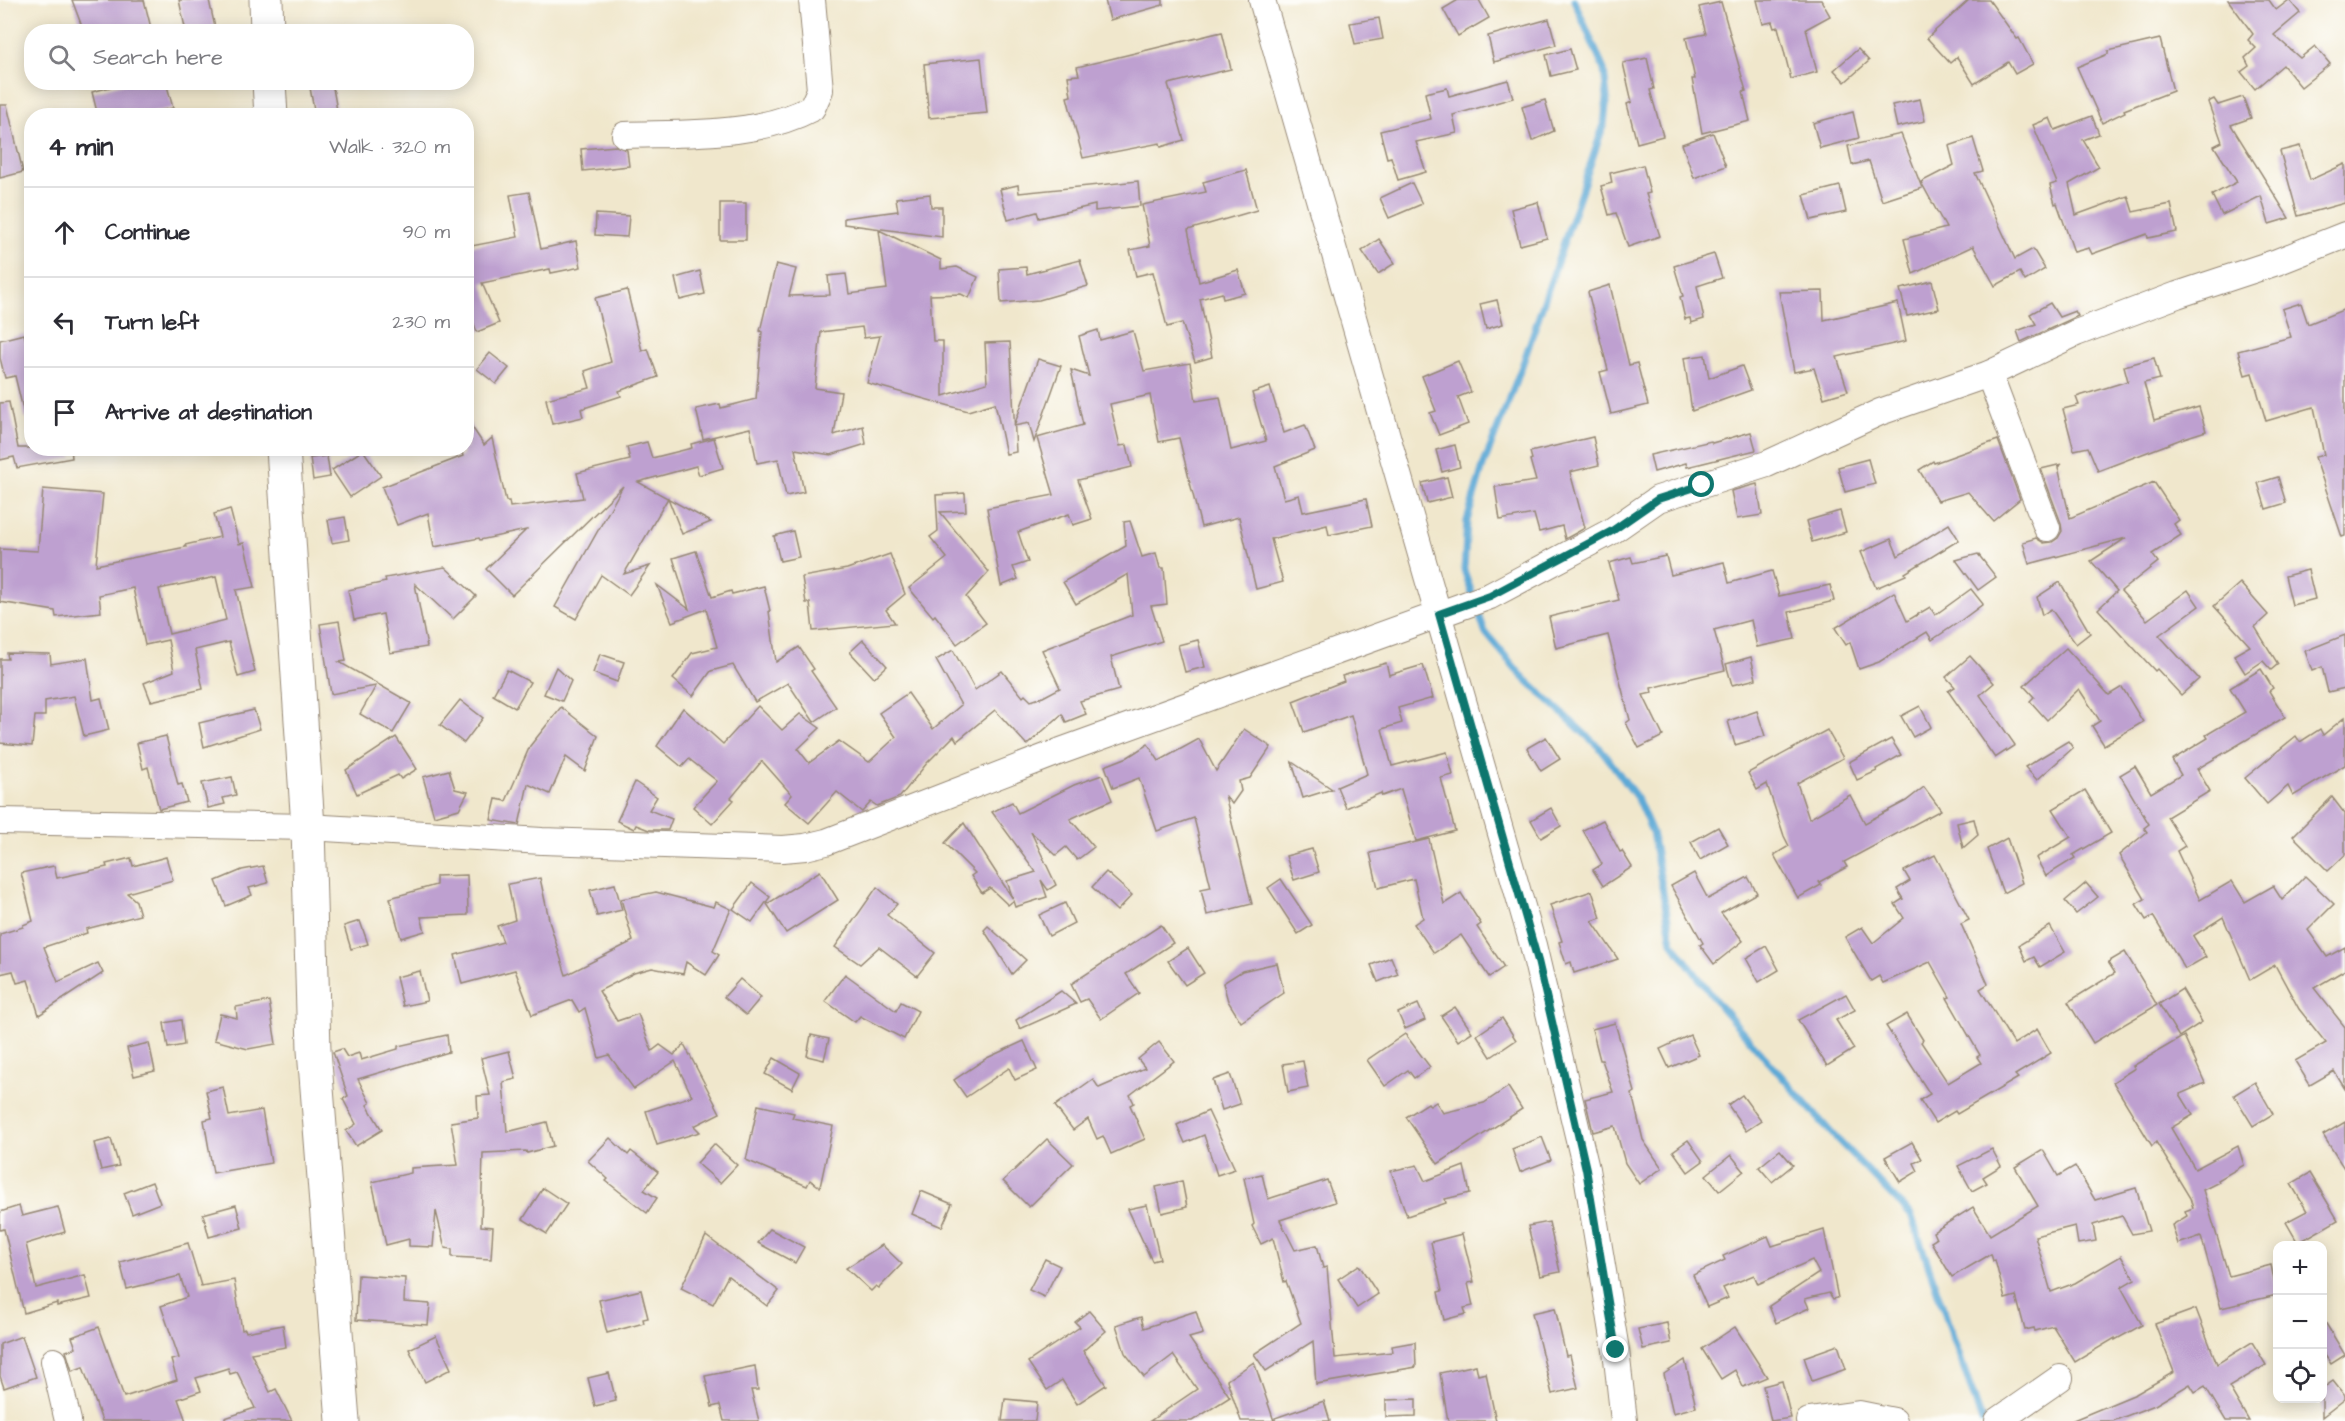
<!DOCTYPE html>
<html lang="en">
<head>
<meta charset="utf-8">
<style>
  body { margin:0; font-family:"Architects Daughter",sans-serif; background:#f2f2f3; color:#2b2b33 }
  .controls { position:absolute; right:18px; bottom:18px; display:grid; overflow:hidden; border-radius:12px; box-shadow:0 3px 15px #0003 }
  .controls button { width:54px; height:54px; display:grid; place-items:center; padding:0; border:0; border-bottom:2px solid #e1e1e2; background:#fff; color:#2b2b33; font:30px sans-serif }
  .stop { position:absolute; width:18px; height:18px; margin:-14px; border:4px solid #0f766e; border-radius:50%; background:#fff }
  .stop.end { background:#0f766e; border-color:#fff; box-shadow:0 2px 6px #0008 }
  .list { margin:0; padding:0; list-style:none }
  h2 { display:flex; justify-content:space-between; align-items:center; height:78px; margin:0; padding:0 24px; font-size:26px }
  h2 small { font-size:20px; font-weight:400; color:#7c7c81 }
  .list li { display:grid; grid-template-columns:39px 1fr auto; gap:18px; align-items:center; box-sizing:border-box; height:90px; padding:0 24px; border-top:2px solid #e1e1e2 }
  .list b { display:block; font-size:22px; white-space:nowrap }
  .list em { font-size:20px; font-style:normal; color:#7c7c81 }
  .icon { flex:none; width:33px; height:33px; fill:none; stroke:currentColor; stroke-width:2; stroke-linecap:round; stroke-linejoin:round }
  .map { position:relative; flex:none; width:2345px; height:1421px; overflow:hidden }
  .search { position:absolute; background:#fff; box-shadow:0 3px 15px #0003; left:24px; top:24px; width:450px; height:66px; display:flex; align-items:center; gap:15px; box-sizing:border-box; padding:0 21px; border-radius:24px; color:#7c7c81; font-size:22px }
  .panel { position:absolute; background:#fff; box-shadow:0 3px 15px #0003; left:24px; top:108px; width:450px; height:348px; border-radius:24px }
  .map>svg:first-child { display:block }
</style>
</head>
<body>
<div class="map">
<svg width="2345" height="1421" viewBox="0 0 2345 1421">
  <rect width="100%" height="100%" fill="#fdfcf7"/>
  <filter id="ink" filterUnits="userSpaceOnUse"><feTurbulence type="fractalNoise" baseFrequency=".0167" numOctaves="2"/><feDisplacementMap in="SourceGraphic" scale="12" xChannelSelector="R" yChannelSelector="G"/><feConvolveMatrix kernelMatrix="1 2 1 2 8 2 1 2 1" color-interpolation-filters="sRGB"/></filter>
  <filter id="wash" filterUnits="userSpaceOnUse"><feTurbulence type="fractalNoise" baseFrequency=".008" numOctaves="4" result="noise"/><feDisplacementMap in="SourceGraphic" scale="24" xChannelSelector="R" yChannelSelector="G"/><feGaussianBlur stdDeviation="1.35" result="paint"/><feColorMatrix in="noise" values="0 0 0 0 0 0 0 0 0 0 0 0 0 0 0 0 0 1.4 0 .05"/><feComposite in="paint" operator="in"/></filter>
  <g filter="url(#wash)">
    <rect width="100%" height="100%" fill="#f0e7cc"/>
    <g fill="none" stroke-linecap="round" stroke-linejoin="round">
      <polyline stroke="#5da9d6" stroke-width="7" points="1574,0 1604,70 1607,98 1604,124 1522,366 1483,466 1467,521 1464,570 1485,632 1522,676 1601,749 1637,798 1652,832 1672,942 1719,1005 1834,1136 1911,1215 1982,1421"/>
    </g>
    <g id="blocks">
      <g fill="#bea0d0" fill-rule="evenodd">
        <polygon points="72,0 144,0 152,32 84,32"/>
        <polygon points="179,0 209,0 216,32 186,32"/>
        <polygon points="1105,0 1163,0 1163,5 1110,20"/>
        <polygon points="1458,0 1479,0 1489,18 1458,36 1443,9"/>
        <polygon points="1757,0 1821,0 1830,16 1806,29 1817,72 1791,79 1778,27 1774,28 1772,22 1763,24"/>
        <polygon points="1969,0 1989,0 2017,39 2019,38 2033,64 2015,74 2008,62 1974,84 1957,57 1950,63 1927,38"/>
        <polygon points="2228,0 2269,0 2276,10 2289,0 2300,13 2274,35 2300,58 2315,46 2330,64 2301,87 2283,65 2255,89 2241,72 2249,66 2245,58 2256,48 2248,40 2253,34"/>
        <polygon points="1721,2 1746,91 1743,92 1750,121 1702,133 1692,79 1695,79 1686,38 1706,34 1699,7"/>
        <polygon points="1379,18 1383,39 1355,44 1350,23"/>
        <polygon points="1549,19 1556,45 1494,62 1488,36"/>
        <polygon points="1222,32 1231,69 1168,84 1184,140 1161,147 1160,143 1083,158 1067,97 1071,96 1068,76 1079,75 1077,67"/>
        <polygon points="2160,39 2173,91 2124,110 2125,112 2102,123 2077,67 2108,54 2108,51"/>
        <polygon points="1570,49 1576,70 1551,76 1546,55"/>
        <polygon points="1858,49 1869,61 1845,82 1834,70"/>
        <polygon points="981,58 987,113 929,118 924,64"/>
        <polygon points="1647,58 1654,89 1650,90 1663,136 1637,143 1627,104 1632,102 1623,63"/>
        <polygon points="1508,80 1513,98 1453,115 1457,133 1416,142 1426,172 1398,180 1391,157 1387,158 1380,131 1431,119 1425,93 1447,88 1449,96"/>
        <polygon points="129,82 166,82 173,108 136,116 98,116 92,92"/>
        <polygon points="309,82 332,82 338,116 315,116"/>
        <polygon points="2243,97 2251,118 2231,125 2289,218 2269,224 2261,196 2222,215 2212,195 2237,182 2214,146 2222,142 2208,102 2214,99 2218,105"/>
        <polygon points="1920,99 1925,121 1897,127 1892,105"/>
        <polygon points="1545,100 1554,131 1532,141 1522,107"/>
        <polygon points="0,105 7,105 23,172 0,178"/>
        <polygon points="1853,112 1859,138 1820,148 1813,123"/>
        <polygon points="2092,116 2099,134 2083,140 2099,167 2069,184 2076,215 2128,196 2133,212 2171,204 2177,232 2148,238 2147,234 2092,254 2089,248 2074,252 2057,203 2055,204 2050,185 2057,183 2033,125 2050,118 2055,130"/>
        <polygon points="1713,133 1726,166 1694,178 1682,144"/>
        <polygon points="1901,134 1922,188 1882,201 1869,161 1852,165 1848,146"/>
        <polygon points="1973,138 1983,171 1975,173 2015,259 2033,249 2045,269 2025,281 2020,272 1995,286 1973,246 1913,274 1904,239 1946,228 1921,182 1954,165 1949,146"/>
        <polygon points="616,146 627,150 629,166 583,171 581,149"/>
        <polygon points="2300,146 2310,180 2345,164 2345,203 2298,216 2280,151"/>
        <polygon points="1643,165 1650,193 1646,194 1660,236 1628,247 1616,213 1609,215 1601,186 1612,183 1610,173"/>
        <polygon points="1246,170 1257,210 1188,230 1199,282 1238,270 1245,293 1223,299 1222,293 1200,299 1212,357 1195,362 1182,323 1167,327 1153,272 1136,276 1130,250 1150,246 1142,205 1206,192 1203,182"/>
        <polygon points="1138,181 1140,206 1095,211 1095,205 1039,218 1037,212 1008,220 1000,189 1018,185 1019,193"/>
        <polygon points="1412,183 1422,204 1389,218 1380,198"/>
        <polygon points="1840,186 1846,212 1811,220 1804,195"/>
        <polygon points="529,192 541,249 576,241 581,267 551,273 550,269 482,283 499,323 477,332 474,324 466,328 466,247 518,237 510,195"/>
        <polygon points="930,194 931,207 942,207 942,237 844,224 844,218 898,211 896,198"/>
        <polygon points="1538,202 1547,238 1520,245 1511,209"/>
        <rect x="720" y="203" width="26" height="37"/>
        <polygon points="596,214 629,216 627,237 595,235"/>
        <polygon points="879,230 941,260 941,269 957,267 978,277 969,298 961,294 930,295 933,341 943,341 943,396 987,383 985,343 1010,342 1016,452 1006,454 995,403 968,411 867,383 880,336 864,338 862,327 821,332 815,388 841,392 834,435 863,426 866,444 831,455 795,449 804,492 786,496 778,459 757,463 750,428 703,439 696,409 720,404 721,408 756,399 762,332 760,331 776,264 796,269 789,296 830,295 828,276 846,274 849,294 887,289"/>
        <polygon points="1379,239 1395,263 1378,274 1362,251"/>
        <polygon points="1714,254 1722,278 1697,286 1704,319 1691,323 1690,318 1685,319 1680,297 1683,296 1674,266"/>
        <polygon points="1080,260 1088,286 1039,300 1001,303 999,269 1026,267 1027,274"/>
        <polygon points="700,271 705,294 680,300 675,278"/>
        <polygon points="1932,281 1939,309 1907,316 1900,289"/>
        <polygon points="1610,285 1629,365 1637,363 1648,405 1611,414 1600,372 1608,370 1588,292"/>
        <polygon points="627,290 642,351 648,349 658,377 619,391 621,396 581,409 583,417 552,424 546,399 590,388 585,371 611,362 595,298"/>
        <polygon points="1823,291 1824,320 1898,303 1906,341 1837,357 1848,391 1824,398 1814,368 1794,372 1779,292"/>
        <polygon points="1497,300 1503,324 1486,329 1480,304"/>
        <polygon points="2050,303 2059,317 2075,311 2078,316 2021,342 2017,331 2036,324 2030,314"/>
        <polygon points="2301,303 2308,324 2345,309 2345,536 2342,537 2315,457 2324,455 2314,407 2266,421 2252,373 2245,375 2238,351 2291,337 2282,309"/>
        <polygon points="1098,330 1100,340 1133,331 1144,371 1190,363 1196,401 1220,397 1231,450 1266,441 1252,393 1270,387 1284,433 1305,425 1315,450 1275,466 1284,499 1299,495 1303,512 1366,499 1372,526 1329,535 1327,525 1271,539 1283,582 1256,589 1239,517 1201,527 1179,438 1159,442 1150,395 1110,404 1120,446 1127,445 1132,467 1078,480 1092,519 1073,525 1069,514 1018,532 1028,562 1013,567 1018,579 1001,586 987,508 1054,495 1037,438 1083,425 1071,370 1089,376 1079,336"/>
        <polygon points="24,334 32,363 32,417 25,418 15,376 5,378 0,358 0,340"/>
        <polygon points="490,353 509,368 496,384 477,369"/>
        <polygon points="1705,355 1709,378 1742,366 1751,390 1692,411 1684,358"/>
        <polygon points="2154,358 2160,379 2144,383 2154,420 2199,407 2206,431 2184,438 2098,471 2088,447 2074,450 2063,409 2079,405 2076,397 2128,381 2124,366"/>
        <polygon points="1038,359 1061,366 1034,442 1029,423 1014,426"/>
        <polygon points="1458,361 1471,392 1458,397 1468,424 1439,435 1430,413 1436,411 1422,376"/>
        <polygon points="9,402 18,448 71,448 72,458 17,468 14,457 0,460 0,403"/>
        <polygon points="466,418 484,445 492,438 506,501 509,501 510,507 583,498 577,473 630,460 627,447 647,442 652,458 692,448 691,444 714,438 723,468 699,475 696,466 638,482 711,522 682,534 668,498 624,574 650,566 629,595 601,575 576,619 555,607 623,486 512,595 486,569 526,530 480,540 479,538 434,547 428,513 397,525 382,487 463,456 461,448 466,448"/>
        <polygon points="1751,432 1756,450 1687,467 1686,463 1654,472 1650,455 1711,441 1712,443"/>
        <polygon points="1593,437 1599,465 1570,472 1585,528 1565,539 1562,526 1539,532 1534,514 1500,520 1495,487 1536,481 1530,460 1532,459 1530,452"/>
        <polygon points="1998,440 2020,499 1993,521 1968,492 1938,501 1919,470 1933,461 1934,463"/>
        <polygon points="1455,445 1460,467 1442,472 1436,450"/>
        <polygon points="363,450 381,476 350,497 332,470"/>
        <polygon points="327,456 330,477 313,480 310,458"/>
        <polygon points="1868,459 1875,484 1845,492 1838,467"/>
        <polygon points="2062,464 2058,467 2070,518 2154,482 2179,520 2174,524 2181,535 2152,554 2158,562 2121,591 2147,620 2188,590 2199,606 2159,635 2199,679 2181,695 2157,669 2155,671 2098,609 2117,591 2091,561 2126,538 2029,564 2023,542 2036,538 2044,543 2052,542 2058,538 2062,531 2061,523 2041,469"/>
        <polygon points="1447,477 1452,497 1427,503 1422,483"/>
        <polygon points="2278,477 2286,503 2266,509 2258,483"/>
        <polygon points="1757,484 1762,515 1737,519 1731,491"/>
        <path d="M43,489L103,494L96,565L186,547L185,545L220,537L214,514L230,509L239,544L244,543L255,587L236,590L255,672L238,677L229,642L195,650L203,689L151,701L144,683L174,671L168,640L145,645L133,588L99,595L101,612L56,617L55,611L0,602V549L38,551ZM216,577L226,620L169,634L159,589Z"/>
        <polygon points="965,493 966,511 940,512 989,572 966,597 986,623 957,644 935,615 933,617 909,588 947,558 930,537 938,531 936,495"/>
        <polygon points="1840,511 1846,532 1812,542 1806,521"/>
        <polygon points="345,517 349,540 332,543 328,520"/>
        <polygon points="1130,521 1142,557 1156,553 1160,568 1164,568 1167,604 1151,606 1162,641 1111,657 1119,690 1080,701 1086,714 1066,722 1062,714 1027,745 995,710 957,741 954,736 927,763 900,797 877,806 871,802 862,812 837,792 809,823 785,803 792,795 762,761 731,798 734,800 712,824 693,807 717,781 689,759 682,767 657,746 683,708 723,744 758,706 782,730 800,714 820,728 798,749 809,763 839,741 869,762 896,737 879,713 908,693 933,729 961,705 936,660 953,650 975,690 1002,671 1023,697 1025,695 1031,701 1043,697 1060,688 1042,650 1132,615 1128,574 1076,604 1063,582 1126,546 1124,522"/>
        <polygon points="1949,524 1959,540 1905,573 1906,575 1876,588 1861,552 1891,539 1898,556"/>
        <polygon points="793,531 799,557 780,561 774,536"/>
        <polygon points="696,551 712,597 731,591 732,594 764,586 770,611 769,611 776,662 799,647 814,669 811,671 836,707 814,722 788,683 755,702 733,665 711,671 693,696 673,679 692,653 717,647 706,609 672,622 657,585 689,609 673,558"/>
        <polygon points="890,554 905,594 886,610 895,623 813,631 810,603 806,603 802,577 847,569"/>
        <polygon points="1978,554 1996,577 1978,590 1956,560"/>
        <polygon points="1666,556 1671,575 1724,562 1729,583 1772,571 1779,596 1830,585 1834,601 1789,612 1795,639 1757,647 1751,620 1714,630 1725,670 1651,688 1652,693 1643,695 1663,736 1639,748 1626,723 1630,720 1608,635 1556,648 1549,617 1619,600 1609,563 1631,557 1633,563"/>
        <polygon points="445,567 476,596 453,619 415,584 427,647 390,653 383,614 354,620 348,590 386,582 385,578"/>
        <polygon points="2308,570 2315,599 2292,605 2285,576"/>
        <polygon points="2060,582 2090,633 2076,644 2051,609 2042,615 2037,597"/>
        <polygon points="2240,583 2268,615 2255,627 2278,664 2271,670 2263,661 2245,673 2234,655 2250,646 2214,606"/>
        <polygon points="1971,589 1983,604 1959,622 1932,640 1927,632 1879,662 1859,669 1850,642 1846,645 1835,628 1894,592 1907,621 1930,607 1935,615"/>
        <polygon points="339,621 346,661 339,662 411,703 393,733 360,714 376,686 331,694 320,624"/>
        <polygon points="2345,635 2345,688 2328,692 2322,667 2312,671 2305,651"/>
        <polygon points="863,640 887,666 874,678 850,652"/>
        <polygon points="1198,640 1205,667 1185,672 1178,645"/>
        <polygon points="2066,648 2109,695 2122,687 2143,722 2104,745 2092,726 2100,721 2079,689 2047,720 2030,701 2034,697 2024,686"/>
        <polygon points="7,653 50,654 51,664 87,658 93,700 101,698 109,730 84,736 74,696 45,701 45,716 35,716 32,746 0,743 0,659 8,659"/>
        <polygon points="600,654 624,662 617,682 593,673"/>
        <polygon points="1970,656 1994,683 1980,695 2015,745 1995,758 1948,691 1955,687 1946,677"/>
        <polygon points="1751,657 1756,679 1732,685 1726,664"/>
        <polygon points="1386,663 1389,675 1423,665 1433,698 1398,708 1402,723 1382,729 1392,766 1447,752 1453,775 1441,778 1455,831 1416,841 1401,789 1382,796 1381,793 1346,808 1337,787 1367,774 1351,715 1304,732 1293,701 1344,681 1342,676"/>
        <polygon points="556,667 571,681 562,701 544,694"/>
        <polygon points="2261,669 2273,688 2269,691 2285,717 2197,769 2210,791 2167,817 2185,846 2177,851 2200,900 2232,881 2245,902 2273,886 2282,900 2305,876 2334,904 2308,930 2327,957 2345,947 2345,970 2314,988 2345,1027 2345,1089 2334,1071 2310,1085 2295,1061 2326,1043 2299,1009 2275,965 2250,980 2223,917 2193,936 2206,957 2185,969 2153,916 2146,920 2136,904 2145,899 2119,855 2147,832 2144,828 2149,824 2120,775 2135,766 2151,793 2181,775 2172,760 2208,738 2206,735 2245,712 2230,688"/>
        <polygon points="507,670 530,682 515,708 493,695"/>
        <polygon points="460,700 483,718 464,743 440,725"/>
        <polygon points="1920,706 1931,727 1913,737 1901,716"/>
        <polygon points="561,707 598,736 585,771 566,757 550,794 528,784 519,825 491,820 496,799 506,801 530,746"/>
        <polygon points="254,710 260,729 204,747 199,723"/>
        <polygon points="1757,711 1765,736 1735,745 1728,721"/>
        <polygon points="2345,717 2345,765 2293,796 2288,786 2267,804 2245,778 2296,736 2300,742 2320,729 2323,735"/>
        <polygon points="1244,729 1271,747 1250,778 1239,781 1241,791 1232,804 1225,795 1252,904 1207,915 1201,889 1211,887 1194,818 1157,831 1139,778 1113,788 1105,766 1128,757 1148,744 1159,761 1199,739 1216,771"/>
        <polygon points="1827,730 1843,758 1797,783 1809,819 1850,795 1865,823 1906,801 1924,787 1941,810 1844,862 1847,867 1819,882 1821,885 1798,898 1774,855 1789,846 1784,836 1767,784 1757,790 1748,773"/>
        <polygon points="166,736 178,785 182,784 187,802 159,809 148,767 143,769 137,743"/>
        <polygon points="396,737 417,769 401,779 398,775 357,794 346,770"/>
        <polygon points="1546,737 1560,759 1541,771 1527,748"/>
        <polygon points="1891,739 1901,755 1876,769 1877,771 1857,780 1849,762"/>
        <polygon points="2068,741 2073,748 2037,780 2025,767"/>
        <polygon points="1292,762 1332,789 1303,798"/>
        <polygon points="449,770 455,789 468,792 459,809 434,816 423,777"/>
        <polygon points="1102,775 1112,800 1070,819 1094,847 1077,860 1066,847 1056,855 1031,832 1056,885 1048,890 1041,880 1047,897 1015,907 1013,901 1008,905 990,888 982,893 971,876 975,873 945,843 964,823 1013,899 1007,881 1036,872 992,812 1012,802 1018,813 1074,785"/>
        <polygon points="232,777 236,795 223,798 225,804 208,808 202,783"/>
        <polygon points="635,782 657,797 649,810 672,819 668,830 649,830 636,825 634,829 617,821"/>
        <polygon points="2085,790 2111,833 2073,855 2075,858 2046,876 2036,858 2071,837 2053,809"/>
        <polygon points="2332,797 2345,814 2345,855 2328,871 2293,836"/>
        <polygon points="1551,808 1561,826 1541,838 1531,820"/>
        <polygon points="1974,819 1978,835 1963,848 1957,823"/>
        <polygon points="1603,820 1620,852 1622,851 1632,867 1603,886 1593,870 1602,864 1583,830"/>
        <polygon points="1718,827 1728,844 1700,860 1691,842"/>
        <polygon points="2007,838 2022,883 2003,893 1987,849"/>
        <polygon points="1429,839 1444,904 1461,893 1481,924 1477,927 1504,967 1489,977 1461,935 1434,953 1414,924 1423,918 1414,879 1378,888 1370,853"/>
        <polygon points="1312,849 1319,872 1294,880 1286,856"/>
        <polygon points="1935,855 1969,920 1961,924 1988,984 1980,989 2014,1044 2037,1029 2051,1053 2015,1075 2018,1078 1957,1114 1955,1111 1935,1123 1920,1100 1930,1094 1886,1026 1907,1014 1923,1040 1921,1042 1948,1083 1981,1063 1977,1057 1980,1055 1947,998 1950,997 1930,962 1883,983 1879,976 1871,981 1845,937 1862,927 1873,943 1904,918 1895,904 1903,899 1897,889 1910,881 1904,871"/>
        <polygon points="166,857 173,880 127,893 136,901 140,915 86,929 87,933 44,947 58,982 98,963 103,973 39,1015 28,980 17,983 13,971 0,974 0,934 23,927 23,925 33,921 21,873 54,866 57,878 107,867 106,864 131,858 133,866"/>
        <polygon points="263,866 268,883 249,888 252,895 226,906 216,881 242,870"/>
        <polygon points="820,871 838,900 786,933 767,904"/>
        <polygon points="1106,872 1132,895 1117,911 1092,887"/>
        <polygon points="1694,873 1708,899 1748,877 1757,893 1721,913 1743,941 1714,964 1700,945 1703,943 1671,886"/>
        <polygon points="467,875 468,915 421,917 425,931 401,938 390,898 436,885 436,876"/>
        <polygon points="540,878 550,924 566,975 633,941 621,899 656,892 714,907 716,902 731,909 713,951 719,955 706,975 686,962 683,974 652,968 634,973 599,991 617,1021 638,1014 652,1051 660,1045 674,1055 684,1044 720,1113 694,1126 700,1132 657,1145 646,1111 692,1096 675,1061 634,1089 609,1055 599,1058 585,1008 579,1012 572,1000 532,1015 515,970 462,984 455,955 503,942 497,926 515,920 508,884"/>
        <polygon points="1281,879 1312,925 1298,934 1268,888"/>
        <polygon points="752,883 770,897 752,922 733,909"/>
        <polygon points="2086,883 2098,897 2076,914 2065,901"/>
        <polygon points="615,884 622,910 597,916 590,890"/>
        <polygon points="877,887 897,904 887,915 935,953 917,976 879,947 860,964 835,947"/>
        <polygon points="1592,891 1601,918 1592,921 1618,959 1574,973 1571,962 1566,964 1559,942 1562,941 1550,905"/>
        <polygon points="1065,903 1074,923 1049,936 1039,915"/>
        <polygon points="360,921 368,944 351,949 344,926"/>
        <polygon points="1161,925 1173,943 1126,974 1139,993 1101,1019 1087,999 1080,1002 1071,984"/>
        <polygon points="988,926 1026,960 1012,974 984,930"/>
        <polygon points="2050,926 2065,952 2040,967 2034,957 2026,961 2019,945"/>
        <polygon points="1766,946 1779,970 1759,982 1746,958"/>
        <polygon points="1188,948 1204,973 1185,985 1168,961"/>
        <polygon points="2125,952 2157,1005 2093,1043 2068,1002 2115,973 2108,962"/>
        <polygon points="1391,957 1398,974 1378,982 1371,965"/>
        <polygon points="1277,963 1284,993 1241,1022 1228,1001 1223,983 1242,971"/>
        <polygon points="420,971 427,1001 403,1006 396,977"/>
        <polygon points="845,974 896,1011 901,1002 918,1011 904,1039 860,1016 855,1022 825,1001"/>
        <polygon points="740,979 761,997 746,1015 724,997"/>
        <polygon points="2182,989 2202,1022 2179,1037 2159,1004"/>
        <polygon points="1061,991 1076,1004 1020,1029 1016,1020"/>
        <polygon points="1846,994 1855,1010 1836,1020 1854,1049 1827,1066 1798,1020"/>
        <polygon points="269,1001 276,1044 248,1049 214,1040 220,1014 237,1018 236,1007"/>
        <polygon points="1418,1004 1425,1020 1405,1029 1398,1013"/>
        <polygon points="1455,1007 1472,1032 1458,1041 1441,1016"/>
        <polygon points="1502,1018 1516,1040 1491,1057 1477,1035"/>
        <polygon points="181,1020 184,1045 168,1048 164,1023"/>
        <polygon points="1615,1023 1635,1092 1632,1094 1643,1140 1662,1168 1639,1184 1625,1163 1615,1126 1593,1132 1585,1099 1613,1092 1602,1060 1600,1060 1592,1029"/>
        <polygon points="1405,1034 1430,1067 1414,1078 1408,1070 1385,1086 1367,1060"/>
        <polygon points="447,1035 449,1052 358,1079 370,1103 367,1105 382,1130 356,1146 346,1131 356,1124 343,1099 348,1096 333,1052 342,1049 347,1057 359,1053 361,1060 398,1049 398,1046"/>
        <polygon points="811,1035 829,1039 824,1060 807,1056"/>
        <polygon points="1690,1035 1699,1055 1669,1068 1660,1049"/>
        <polygon points="2184,1036 2205,1083 2180,1094 2193,1115 2171,1128 2195,1169 2238,1146 2244,1165 2218,1180 2219,1182 2203,1190 2229,1276 2271,1265 2277,1295 2221,1308 2201,1236 2178,1244 2172,1225 2187,1216 2185,1211 2193,1208 2190,1198 2156,1142 2152,1146 2113,1082 2135,1068 2133,1066"/>
        <polygon points="1024,1041 1037,1070 1015,1080 1009,1068 966,1097 954,1080 987,1058"/>
        <polygon points="1159,1042 1174,1061 1130,1095 1134,1103 1130,1105 1145,1139 1111,1154 1103,1136 1097,1139 1088,1119 1073,1130 1055,1106 1093,1079 1099,1088 1145,1068 1138,1059"/>
        <polygon points="149,1043 155,1071 134,1076 127,1048"/>
        <polygon points="509,1051 516,1079 503,1082 507,1132 547,1122 553,1146 527,1153 526,1151 483,1153 481,1226 493,1227 491,1259 452,1257 452,1249 445,1248 436,1211 433,1247 409,1246 409,1239 386,1245 372,1182 411,1173 411,1168 458,1165 451,1122 478,1118 477,1096 490,1095 481,1058"/>
        <polygon points="774,1058 800,1073 792,1089 765,1074"/>
        <polygon points="1303,1061 1308,1088 1288,1092 1283,1064"/>
        <polygon points="1230,1074 1240,1104 1222,1110 1213,1080"/>
        <polygon points="2255,1082 2273,1114 2253,1126 2234,1095"/>
        <polygon points="223,1087 229,1116 262,1110 271,1163 213,1173 204,1120 212,1118 206,1091"/>
        <polygon points="1508,1087 1522,1109 1438,1164 1406,1117 1428,1103 1430,1106 1436,1102 1443,1113 1484,1103"/>
        <polygon points="1742,1095 1761,1121 1746,1131 1728,1105"/>
        <polygon points="758,1105 794,1113 792,1118 833,1126 820,1187 810,1180 807,1186 746,1160"/>
        <polygon points="1208,1111 1235,1169 1217,1175 1204,1135 1185,1143 1177,1125"/>
        <polygon points="2345,1122 2345,1170 2323,1135"/>
        <polygon points="1542,1137 1551,1160 1520,1172 1512,1149"/>
        <polygon points="610,1138 628,1155 631,1151 658,1172 644,1190 657,1198 647,1213 606,1181 608,1179 588,1161"/>
        <polygon points="111,1139 119,1166 101,1170 94,1143"/>
        <polygon points="1047,1139 1073,1164 1029,1207 1003,1181"/>
        <polygon points="1688,1140 1703,1161 1688,1172 1673,1151"/>
        <polygon points="1912,1142 1922,1159 1914,1163 1918,1171 1900,1182 1885,1157"/>
        <polygon points="714,1144 737,1165 720,1183 697,1163"/>
        <polygon points="1992,1149 2001,1166 1983,1177 1987,1183 1972,1191 1958,1166"/>
        <polygon points="1780,1150 1793,1165 1772,1182 1759,1167"/>
        <polygon points="2043,1150 2058,1176 2075,1166 2095,1200 2136,1188 2149,1231 2132,1234 2122,1216 2093,1225 2096,1241 2078,1244 2075,1226 2035,1236 2051,1292 2075,1283 2121,1256 2135,1279 2121,1287 2142,1325 2115,1340 2115,1338 2075,1362 2053,1326 2035,1331 2034,1328 2025,1330 2016,1296 2005,1299 1995,1260 1993,1261 1991,1254 1952,1277 1931,1242 1936,1239 1933,1232 1973,1207 1990,1235 2038,1206 2015,1167"/>
        <polygon points="1731,1155 1744,1171 1719,1191 1706,1175"/>
        <polygon points="1417,1165 1425,1181 1464,1166 1470,1193 1445,1199 1446,1203 1407,1216 1391,1171"/>
        <polygon points="2310,1173 2338,1220 2298,1243 2286,1222 2307,1211 2291,1184"/>
        <polygon points="1262,1174 1268,1199 1327,1180 1335,1202 1280,1220 1295,1250 1317,1245 1323,1268 1327,1267 1335,1358 1393,1352 1392,1346 1415,1342 1416,1367 1316,1384 1313,1341 1266,1371 1254,1354 1301,1323 1286,1281 1284,1282 1273,1238 1261,1244 1252,1226 1254,1224 1244,1178"/>
        <polygon points="1182,1181 1187,1207 1162,1213 1156,1187"/>
        <polygon points="152,1182 160,1203 132,1214 124,1193"/>
        <polygon points="543,1188 567,1204 547,1234 523,1219"/>
        <polygon points="921,1191 952,1204 942,1227 912,1214"/>
        <polygon points="236,1205 242,1228 209,1237 203,1214"/>
        <polygon points="1147,1205 1160,1259 1152,1261 1128,1209"/>
        <polygon points="19,1206 22,1216 58,1207 65,1232 26,1244 36,1288 85,1275 91,1298 57,1306 57,1303 24,1313 4,1229 0,1230 0,1212"/>
        <polygon points="1549,1222 1560,1272 1540,1276 1528,1226"/>
        <polygon points="770,1229 804,1247 795,1263 758,1243"/>
        <polygon points="1824,1230 1838,1298 1833,1299 1829,1293 1805,1299 1809,1308 1776,1323 1769,1306 1819,1273 1812,1260 1758,1284 1754,1275 1723,1288 1728,1298 1707,1307 1693,1275 1725,1260 1723,1256 1768,1236 1772,1246"/>
        <polygon points="1462,1234 1474,1282 1468,1283 1473,1306 1464,1308 1466,1314 1444,1320 1438,1292 1442,1291 1431,1242"/>
        <polygon points="706,1236 779,1291 767,1306 728,1276 713,1304 681,1288"/>
        <polygon points="188,1243 201,1286 234,1280 242,1330 245,1329 246,1332 283,1325 286,1347 251,1353 270,1392 276,1389 292,1421 225,1421 225,1418 255,1408 237,1372 230,1374 228,1368 196,1378 201,1391 178,1399 186,1421 102,1421 83,1367 72,1371 66,1351 76,1348 72,1337 99,1327 124,1397 177,1380 171,1360 179,1358 161,1306 187,1297 180,1276 127,1289 120,1262"/>
        <polygon points="882,1245 902,1264 879,1288 876,1286 871,1291 846,1268"/>
        <polygon points="1045,1259 1060,1266 1044,1297 1029,1290"/>
        <polygon points="1359,1265 1378,1294 1357,1308 1338,1279"/>
        <polygon points="358,1275 405,1278 404,1302 430,1304 428,1325 356,1320"/>
        <polygon points="641,1290 648,1318 643,1319 644,1323 607,1333 599,1300"/>
        <polygon points="1555,1308 1566,1356 1570,1355 1578,1388 1552,1394 1532,1313"/>
        <polygon points="2196,1309 2217,1364 2252,1342 2266,1365 2229,1387 2249,1421 2226,1421 2205,1386 2195,1392 2190,1384 2155,1405 2113,1421 2071,1421 2136,1394 2174,1372 2155,1324"/>
        <polygon points="1089,1311 1106,1331 1083,1351 1106,1385 1077,1404 1062,1380 1047,1390 1028,1362 1080,1327 1075,1322"/>
        <polygon points="1196,1311 1203,1334 1189,1338 1230,1397 1192,1421 1150,1421 1197,1389 1173,1355 1144,1377 1125,1353 1116,1325 1141,1317 1144,1328"/>
        <polygon points="2322,1317 2345,1355 2331,1364 2322,1351"/>
        <polygon points="1667,1323 1671,1343 1643,1349 1638,1329"/>
        <polygon points="1735,1327 1767,1377 1743,1387 1735,1370 1721,1379 1702,1349"/>
        <polygon points="22,1336 36,1377 4,1388 0,1376 0,1344"/>
        <polygon points="436,1336 451,1369 425,1382 409,1349"/>
        <polygon points="1838,1345 1846,1369 1812,1381 1804,1357"/>
        <polygon points="1685,1360 1696,1407 1673,1413 1664,1374"/>
        <polygon points="1254,1362 1274,1421 1241,1421 1227,1380"/>
        <polygon points="1476,1365 1478,1375 1486,1373 1496,1421 1448,1421 1440,1373"/>
        <polygon points="755,1366 758,1390 751,1390 759,1421 724,1421 720,1405 712,1407 705,1376"/>
        <polygon points="609,1373 616,1401 595,1406 588,1378"/>
        <polygon points="1782,1381 1791,1418 1771,1421 1763,1386"/>
        <polygon points="2333,1381 2345,1396 2345,1399 2322,1417 2322,1389"/>
        <polygon points="1005,1399 1037,1402 1035,1421 1002,1421"/>
        <polygon points="1416,1399 1416,1416 1386,1417 1386,1400"/>
        <polygon points="1324,1401 1330,1421 1275,1421 1275,1418"/>
      </g>
    </g>
  </g>
  <g filter="url(#ink)">
    <use href="#blocks" fill-opacity="0" stroke="#968875" stroke-width="1.5"/>
    <g fill="none" stroke-linecap="round" stroke-linejoin="round">
      <defs>
        <g id="street">
          <polyline points="1262,0 1533,945 1586,1169 1616,1350 1624,1421"/>
          <path d="M625,135C685,133 758,137 812,108L820,90L812,0"/>
          <polyline points="1989,374 2047,528"/>
          <polyline points="0,821 308,827 542,841 783,849 805,847 826,842 1061,751 1490,596 1612,531 1658,499 1767,464 1880,412 1989,374 2076,333 2177,295 2277,262 2345,235"/>
          <polyline points="54,1361 68,1421"/>
          <polyline points="1809,1421 1859,1414 1894,1421"/>
          <polyline points="1998,1421 2060,1378"/>
        </g>
        <g id="secondary">
          <polyline points="266,0 267,32"/>
          <polyline points="269,82 271,116"/>
          <polyline points="283,448 308,827 314,1050 343,1421"/>
        </g>
      </defs>
      <use href="#street" stroke="#968875" stroke-width="28"/>
      <use href="#secondary" stroke="#968875" stroke-width="35"/>
      <use href="#street" stroke="#fff" stroke-width="26"/>
      <use href="#secondary" stroke="#fff" stroke-width="33"/>
    </g>
  </g>
  <g fill="none" stroke-linecap="round" stroke-linejoin="round" filter="url(#ink)">
    <polyline stroke="#0f766e" stroke-width="8" points="1616,1350 1586,1169 1538,961 1439,614 1490,596 1612,531 1658,499 1702,485"/>
  </g>
</svg>
<div class="controls">
<button>+</button>
<button>−</button>
<button><svg class="icon" aria-label="locate" viewBox="0 0 24 24"><circle cx="12" cy="12" r="6"/><path d="M12 2v4M12 18v4M2 12h4M18 12h4"/></svg></button>
</div>
<div class="stop" style="left:1702px;top:485px"></div>
<div class="stop end" style="left:1616px;top:1350px"></div>
<div class="search"><svg class="icon" aria-label="search" viewBox="0 0 24 24"><circle cx="10" cy="10" r="6"/><path d="M15 15l6 6"/></svg>Search here</div>
<section class="panel">
<h2>4 min<small>Walk · 320 m</small></h2>
<ul class="list">
<li><svg class="icon" aria-label="ahead" viewBox="0 0 24 24"><path d="M12 20V5M6 11l6-6 6 6"/></svg><div><b>Continue</b></div><em>90 m</em></li>
<li><svg class="icon" aria-label="left" viewBox="0 0 24 24"><path d="M17 20v-9H6M10 6l-5 5 5 5"/></svg><div><b>Turn left</b></div><em>230 m</em></li>
<li><svg class="icon" aria-label="arrive" viewBox="0 0 24 24"><path d="M6 21V4h12l-3 4 3 4H6"/></svg><div><b>Arrive at destination</b></div></li>
</ul>
</section>
</div>
</body>
</html>
